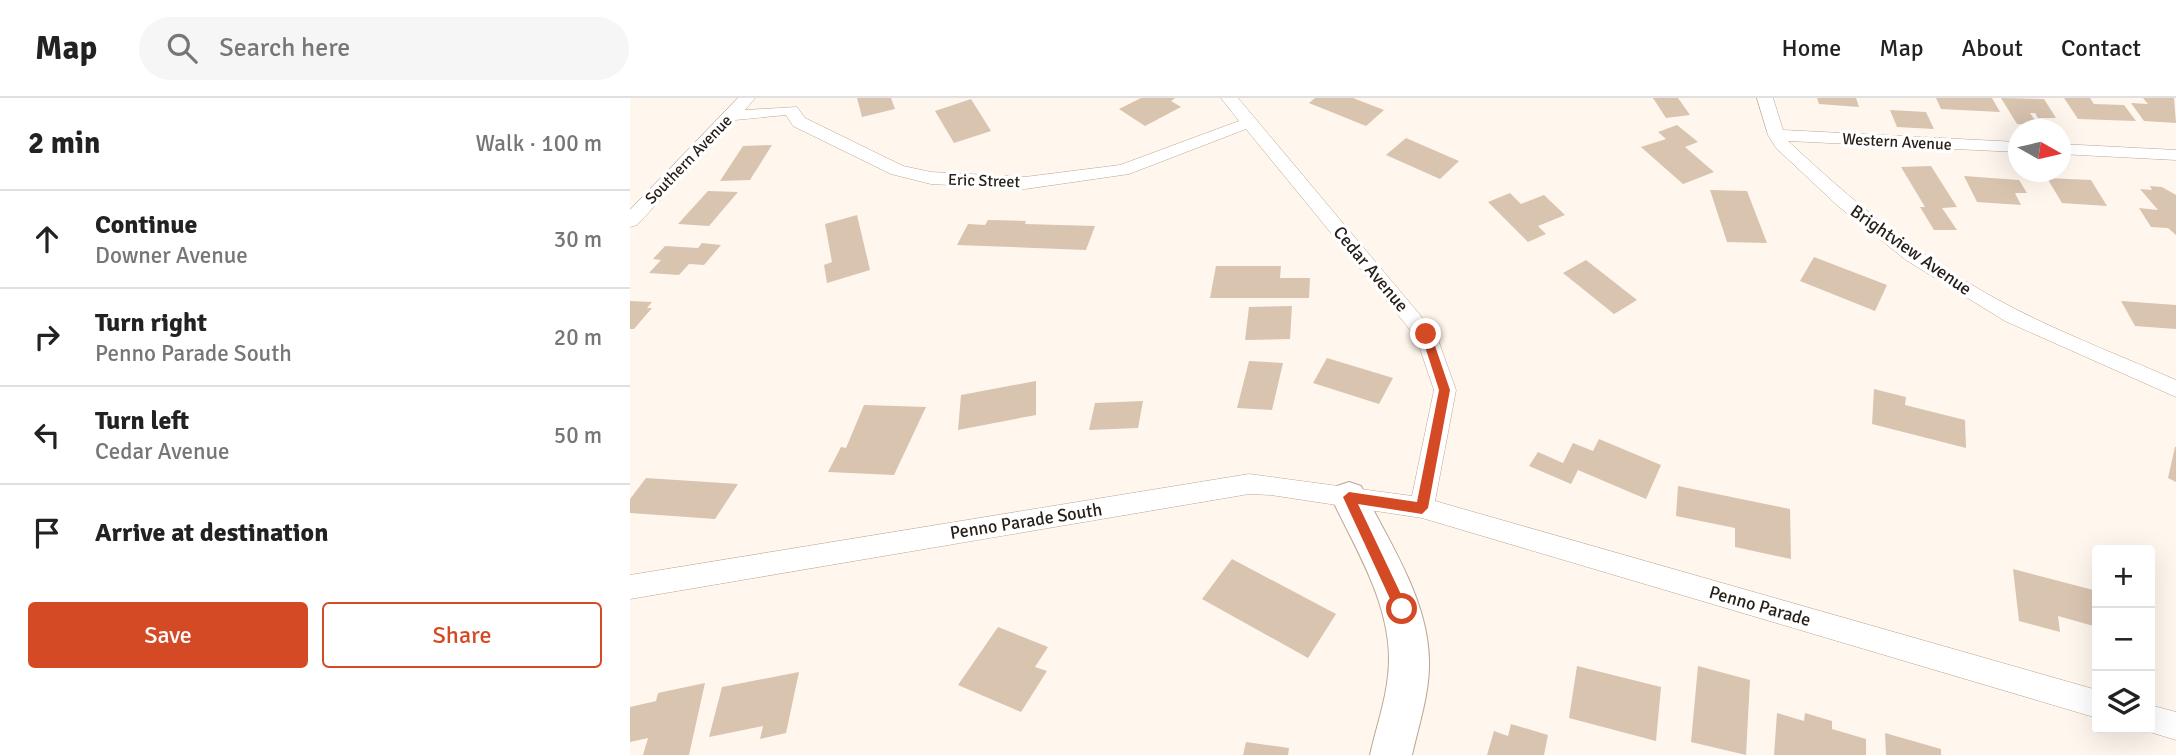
<!DOCTYPE html>
<html lang="en">
<head>
<meta charset="utf-8">
<style>
  body { margin:0; font-family:Signika,sans-serif; background:#f6f6f6; color:#222 }
  .controls { position:absolute; right:21px; bottom:21px; display:grid; overflow:hidden; border-radius:7px; box-shadow:0 7px 28px #0002 }
  .controls button { width:63px; height:63px; display:grid; place-items:center; padding:0; border:0; border-bottom:2px solid #e0e0e0; background:#fff; color:#222; font:35px sans-serif }
  .compass { position:absolute; left:1378px; top:21px; width:63px; height:63px; border-radius:50%; background:#fff; box-shadow:0 7px 28px #0002; rotate:98deg }
  .stop { position:absolute; width:21px; height:21px; margin:-16px; border:5px solid #d44a25; border-radius:50%; background:#fff }
  .stop.end { background:#d44a25; border-color:#fff; box-shadow:0 2px 7px #0008 }
  .list { margin:0; padding:0; list-style:none }
  h2 { display:flex; justify-content:space-between; align-items:center; height:91px; margin:0; padding:0 28px; font-size:30px }
  h2 small { font-size:23px; font-weight:400; color:#767676 }
  .list li { display:grid; grid-template-columns:46px 1fr auto; gap:21px; align-items:center; box-sizing:border-box; height:98px; padding:0 28px; border-top:2px solid #e0e0e0 }
  .list b { display:block; font-size:26px; white-space:nowrap }
  .list p { margin:0; font-size:23px; white-space:nowrap; color:#767676 }
  .list em { font-size:23px; font-style:normal; color:#767676 }
  .actions { display:flex; gap:14px; padding:21px 28px }
  .actions a { flex:1; padding:16px 0; border:2px solid #d44a25; border-radius:7px; text-align:center; font-size:24px; color:#d44a25 }
  .actions .main { background:#d44a25; color:#fff }
  .icon { flex:none; width:38px; height:38px; fill:none; stroke:currentColor; stroke-width:2; stroke-linecap:round; stroke-linejoin:round }
  .map { position:relative; flex:none; width:1546px; height:657px; overflow:hidden }
  header { display:flex; align-items:center; gap:42px; box-sizing:border-box; height:98px; padding:0 35px; background:#fff; border-bottom:2px solid #e0e0e0 }
  header strong { font-size:33px }
  nav { display:flex; gap:38px; margin-inline-start:auto; font-size:24px }
  .search { width:490px; height:63px; background:#f6f6f6; display:flex; align-items:center; gap:18px; box-sizing:border-box; padding:0 24px; border-radius:38px; color:#767676; font-size:26px }
  main { display:flex }
  aside { flex:1; background:#fff }
  .map>svg:first-child { display:block }
</style>
</head>
<body>
<header>
<strong>Map</strong>
<div class="search"><svg class="icon" aria-label="search" viewBox="0 0 24 24"><circle cx="10" cy="10" r="6"/><path d="M15 15l6 6"/></svg>Search here</div>
<nav><a>Home</a><a>Map</a><a>About</a><a>Contact</a></nav>
</header>
<main>
<aside>
<h2>2 min<small>Walk · 100 m</small></h2>
<ul class="list">
<li><svg class="icon" aria-label="ahead" viewBox="0 0 24 24"><path d="M12 20V5M6 11l6-6 6 6"/></svg><div><b>Continue</b><p>Downer Avenue</p></div><em>30 m</em></li>
<li><svg class="icon" aria-label="right" viewBox="0 0 24 24"><path d="M7 20v-9h11M14 6l5 5-5 5"/></svg><div><b>Turn right</b><p>Penno Parade South</p></div><em>20 m</em></li>
<li><svg class="icon" aria-label="left" viewBox="0 0 24 24"><path d="M17 20v-9H6M10 6l-5 5 5 5"/></svg><div><b>Turn left</b><p>Cedar Avenue</p></div><em>50 m</em></li>
<li><svg class="icon" aria-label="arrive" viewBox="0 0 24 24"><path d="M6 21V4h12l-3 4 3 4H6"/></svg><div><b>Arrive at destination</b></div></li>
</ul>
<div class="actions"><a class="main">Save</a><a>Share</a></div>
</aside>
<div class="map">
<svg width="1546" height="657" viewBox="0 0 1546 657">
  <rect width="100%" height="100%" fill="#fff6ee"/>
  <g fill="#d9c4b0">
    <polygon points="227,0 261,0 265,11 232,19"/>
    <polygon points="511,0 545,0 541,3 551,9 515,28 489,11"/>
    <polygon points="685,0 723,0 754,12 736,28 679,5"/>
    <polygon points="1023,0 1048,0 1060,17 1036,20"/>
    <polygon points="1187,0 1226,0 1229,9 1189,6"/>
    <polygon points="1306,0 1362,0 1370,14 1311,11"/>
    <polygon points="1371,0 1414,1 1426,20 1408,20 1405,15 1400,15 1408,27 1387,26"/>
    <polygon points="1434,0 1460,0 1464,6 1494,7 1506,23 1448,21"/>
    <polygon points="1513,0 1544,0 1546,25 1514,23 1501,5 1518,6"/>
    <polygon points="341,1 361,33 324,45 305,13"/>
    <polygon points="1260,12 1296,14 1304,31 1267,29"/>
    <polygon points="1047,27 1068,44 1055,49 1084,74 1053,86 1011,49 1036,41 1028,34"/>
    <polygon points="776,40 829,63 810,81 756,57"/>
    <polygon points="142,47 120,82 90,83 113,48"/>
    <polygon points="1301,68 1327,109 1312,110 1327,132 1304,132 1290,109 1295,109 1271,69"/>
    <polygon points="1334,78 1389,82 1397,95 1385,95 1391,107 1347,104"/>
    <polygon points="1417,80 1461,82 1477,108 1432,105"/>
    <polygon points="1520,88 1532,89 1546,97 1546,137 1538,130 1521,129 1509,110 1528,112 1510,91 1522,92"/>
    <polygon points="1080,92 1117,93 1137,145 1097,144"/>
    <polygon points="78,93 108,94 79,128 48,126"/>
    <polygon points="880,95 891,106 914,97 935,117 908,128 916,136 898,144 858,104"/>
    <polygon points="227,117 240,172 197,185 194,167 202,164 195,126"/>
    <polygon points="358,122 396,123 395,126 465,128 456,152 327,147 338,126 355,127"/>
    <polygon points="72,145 91,147 74,167 59,166 49,177 19,175 31,162 23,161 35,148 68,150"/>
    <polygon points="1184,159 1257,187 1245,213 1170,183"/>
    <polygon points="956,162 1007,202 984,216 933,175"/>
    <polygon points="586,168 651,168 650,180 680,180 679,200 580,200"/>
    <polygon points="0,203 22,204 17,210 22,210 4,231 0,231"/>
    <polygon points="1491,203 1546,207 1546,231 1505,228"/>
    <polygon points="662,208 660,241 615,242 619,209"/>
    <polygon points="697,260 763,280 749,306 683,285"/>
    <polygon points="619,263 653,265 642,312 607,310"/>
    <polygon points="406,283 406,317 328,332 331,297"/>
    <polygon points="1244,291 1276,299 1275,307 1335,322 1336,350 1242,326"/>
    <polygon points="513,303 508,330 459,332 465,305"/>
    <polygon points="234,307 296,309 264,377 198,374 211,349 216,350"/>
    <polygon points="969,341 1031,367 1016,401 948,372 941,386 899,368 908,354 933,365 943,345 963,353"/>
    <polygon points="1545,349 1546,349 1546,384 1538,380"/>
    <polygon points="16,380 108,386 85,421 0,415 0,401"/>
    <polygon points="1048,388 1160,411 1161,461 1105,449 1105,430 1046,418"/>
    <polygon points="602,461 706,516 678,560 572,501"/>
    <polygon points="1383,471 1467,493 1467,529 1428,518 1430,534 1389,523"/>
    <polygon points="368,529 418,549 405,569 417,573 391,614 328,587"/>
    <polygon points="947,568 1031,589 1026,643 939,620"/>
    <polygon points="1068,568 1120,582 1116,657 1061,644"/>
    <polygon points="169,574 156,635 130,641 133,628 79,639 92,589"/>
    <polygon points="75,585 59,657 13,657 18,640 0,644 0,609 26,603 28,595"/>
    <polygon points="1147,615 1174,623 1175,615 1202,623 1202,631 1236,641 1236,657 1144,657"/>
    <polygon points="881,626 918,637 914,657 857,657 864,633 878,638"/>
    <polygon points="1255,635 1311,651 1311,657 1256,657"/>
    <polygon points="616,644 659,650 658,657 613,657"/>
  </g>
  <g fill="none" stroke-linecap="round" stroke-linejoin="round">
    <defs>
      <g id="street">
        <polygon points="108,0 125,0 115,12 167,9 175,20 273,68 301,74 395,79 490,67 609,23 591,0 608,0 806,236 826,292 805,403 1467,592 1467,620 792,420 641,397 619,396 0,501 0,477 619,376 782,398 804,292 786,239 616,31 499,76 395,91 301,86 261,76 163,28 156,17 105,22 7,127 0,129 0,112"/>
        <path d="M1127,0H1143L1153,32L1388,44V54L1158,43C1221,102 1286,156 1361,198C1420,231 1484,255 1546,282V299L1375,223L1276,162L1208,108L1146,50L1138,37Z"/>
        <polygon points="1430,46 1546,52 1546,62 1430,56"/>
        <polygon points="1520,607 1546,614 1546,642 1510,631 1520,631"/>
      </g>
      <path id="secondary" d="M719,384L731,388C758,443 798,500 799,562C800,594 789,626 782,657H740C747,626 759,594 759,561C759,503 725,450 701,399L707,388Z"/>
    </defs>
    <use href="#street" stroke="#bba693" stroke-width="1"/>
    <use href="#secondary" stroke="#bba693" stroke-width="2"/>
    <use href="#street" fill="#fff" fill-rule="evenodd"/>
    <use href="#secondary" fill="#fff" fill-rule="evenodd"/>
  </g>
  <polygon fill="#d44a25" points="796,232 801,236 820,292 798,410 792,416 728,406 778,511 772,517 767,516 713,399 719,394 787,404 809,292 791,236"/>
  <g text-anchor="middle" stroke-width="7" stroke-linejoin="round" paint-order="stroke">
    <g font-size="16" fill="#271f18" stroke="#fff">
      <text transform="translate(1267 43) rotate(3)" y="6">Western Avenue</text>
      <text transform="translate(58 61) rotate(-46)" y="6">Southern Avenue</text>
      <text transform="translate(354 82) rotate(2)" y="6">Eric Street</text>
    </g>
    <g font-size="18" fill="#271f18" stroke="#fff">
      <text transform="translate(1281 152) rotate(35)" y="6">Brightview Avenue</text>
      <text transform="translate(741 171) rotate(50)" y="6">Cedar Avenue</text>
      <text transform="translate(396 423) rotate(-9)" y="6">Penno Parade South</text>
      <text transform="translate(1130 508) rotate(16)" y="6">Penno Parade</text>
    </g>
  </g>
</svg>
<div class="controls">
<button>+</button>
<button>−</button>
<button><svg class="icon" aria-label="layers" viewBox="0 0 24 24"><path d="M12 4l9 5-9 5-9-5zM3 14l9 5 9-5"/></svg></button>
</div>
<svg class="compass" viewBox="-18 -18 36 36"><path d="M0-13l5 13h-10z" fill="#e53935"/><path d="M0 13l5-13h-10z" fill="#767676"/></svg>
<div class="stop" style="left:772px;top:511px"></div>
<div class="stop end" style="left:796px;top:236px"></div>
</div>
</main>
</body>
</html>
